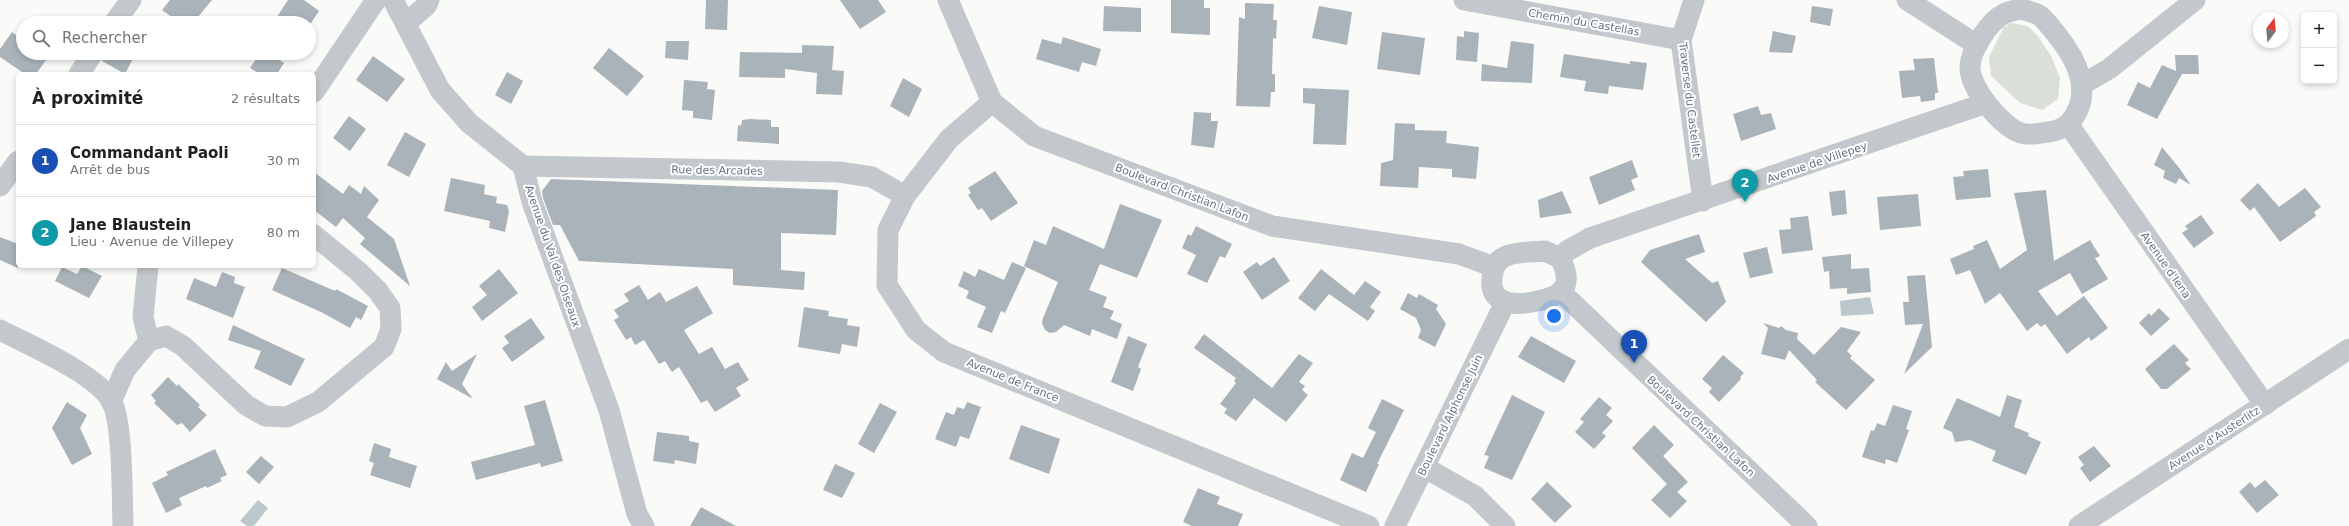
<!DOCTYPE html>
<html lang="fr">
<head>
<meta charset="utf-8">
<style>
  body { margin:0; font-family:"DejaVu Sans",sans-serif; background:#f2f2f2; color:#202124 }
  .controls { position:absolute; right:12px; top:12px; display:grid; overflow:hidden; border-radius:6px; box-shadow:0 2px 6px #0003 }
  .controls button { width:36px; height:36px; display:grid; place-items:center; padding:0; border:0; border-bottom:1px solid #e0e0e0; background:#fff; color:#202124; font:20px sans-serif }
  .compass { position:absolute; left:2253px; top:12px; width:36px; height:36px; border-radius:50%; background:#fff; box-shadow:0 2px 6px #0003; rotate:16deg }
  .you { position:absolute; left:1554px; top:316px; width:14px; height:14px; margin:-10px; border:3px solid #fff; border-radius:50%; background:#1a73e8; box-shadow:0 0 0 6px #1a73e833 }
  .badge { display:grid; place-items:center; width:26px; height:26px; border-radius:50%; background:#e4572e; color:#fff; font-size:13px; font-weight:700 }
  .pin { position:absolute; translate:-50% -33px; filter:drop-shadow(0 1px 2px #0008) }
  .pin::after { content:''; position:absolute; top:21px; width:14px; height:12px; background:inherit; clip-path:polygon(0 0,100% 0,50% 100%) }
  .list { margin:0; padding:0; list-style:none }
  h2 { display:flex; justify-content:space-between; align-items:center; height:52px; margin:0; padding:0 16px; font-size:17px }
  h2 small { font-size:13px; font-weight:400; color:#757577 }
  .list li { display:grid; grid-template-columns:26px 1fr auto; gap:12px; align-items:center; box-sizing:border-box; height:72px; padding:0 16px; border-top:1px solid #e0e0e0 }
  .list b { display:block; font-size:15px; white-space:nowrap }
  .list p { margin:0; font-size:13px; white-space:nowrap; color:#757577 }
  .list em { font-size:13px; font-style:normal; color:#757577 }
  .icon { flex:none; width:22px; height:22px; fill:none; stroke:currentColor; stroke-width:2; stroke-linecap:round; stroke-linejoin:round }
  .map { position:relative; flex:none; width:2349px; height:526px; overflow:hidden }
  .search { position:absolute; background:#fff; box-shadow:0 2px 6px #0003; left:16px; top:16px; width:300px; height:44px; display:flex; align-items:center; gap:10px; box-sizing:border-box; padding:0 14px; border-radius:22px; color:#757577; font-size:15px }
  .panel { position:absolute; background:#fff; box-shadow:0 2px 6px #0003; left:16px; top:72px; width:300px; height:196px; border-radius:6px }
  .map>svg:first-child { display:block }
</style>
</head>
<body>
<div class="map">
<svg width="2349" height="526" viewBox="0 0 2349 526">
  <rect width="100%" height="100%" fill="#fafaf8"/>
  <polygon fill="#dadfd7" points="2012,23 2027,26 2038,36 2051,56 2060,78 2058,99 2042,110 2020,103 1991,76 1989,57 2004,27"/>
  <g fill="#bbc7cb">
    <polygon points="1870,297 1874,314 1841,316 1840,301"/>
    <polygon points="258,500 268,508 254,526 247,526 240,521"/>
  </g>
  <g fill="#aab3b9">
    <polygon points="170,0 212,0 193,23 180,23 162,10"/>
    <polygon points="288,0 304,0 319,11 311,23 273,23"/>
    <polygon points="706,0 728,0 727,30 705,29"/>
    <polygon points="840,0 878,0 886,12 860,29"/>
    <polygon points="1171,0 1204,0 1204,8 1210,8 1210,35 1171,33"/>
    <polygon points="1245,3 1274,4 1273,20 1277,20 1276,39 1273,38 1272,74 1275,74 1275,92 1271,92 1270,107 1236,106 1239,17 1245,19"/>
    <polygon points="1104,6 1141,8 1141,32 1103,31"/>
    <polygon points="1319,6 1352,12 1347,45 1312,38"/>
    <polygon points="1812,6 1833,9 1830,26 1810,22"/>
    <polygon points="1464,31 1479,33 1477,62 1456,60 1457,36 1464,37"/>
    <polygon points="1773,31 1796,36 1792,53 1769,52"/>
    <polygon points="12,32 23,40 23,53 51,53 36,74 25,74 0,57 0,49"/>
    <polygon points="1382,32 1425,38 1420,75 1377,69"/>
    <polygon points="1063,37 1101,49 1096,66 1082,62 1079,72 1036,59 1042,39 1061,44"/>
    <polygon points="666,41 689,41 688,60 665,58"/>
    <polygon points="1511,41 1534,44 1532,83 1481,81 1482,64 1507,68"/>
    <polygon points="802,45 834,46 832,70 844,71 842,95 816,94 817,73 785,69 785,78 739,77 740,52 802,53"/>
    <polygon points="609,48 644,76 627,96 593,68"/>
    <polygon points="105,53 136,53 125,74 102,61"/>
    <polygon points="260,53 269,53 284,63 277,74 260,74 250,68"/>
    <polygon points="1564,54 1630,64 1630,61 1647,63 1643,90 1609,86 1608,94 1584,91 1586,81 1560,77"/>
    <polygon points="2175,55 2198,55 2199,74 2182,74 2157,119 2127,105 2138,82 2150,88 2162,65 2176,71"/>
    <polygon points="373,56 405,79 387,102 356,80"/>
    <polygon points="1934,58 1938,93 1935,93 1935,100 1921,102 1920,96 1902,98 1899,71 1915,70 1913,59"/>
    <polygon points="507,72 523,81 511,104 495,95"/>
    <polygon points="903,78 922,89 909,117 890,106"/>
    <polygon points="684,80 708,82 707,89 715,90 712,120 693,118 693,111 682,110"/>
    <polygon points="1303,88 1349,90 1346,145 1313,144 1315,104 1303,103"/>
    <polygon points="1758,106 1761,115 1771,113 1776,129 1741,141 1733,114"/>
    <polygon points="1194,112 1211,113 1211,121 1218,121 1214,148 1191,145"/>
    <polygon points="349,116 366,129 350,151 333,138"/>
    <polygon points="750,119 771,120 771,127 779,127 779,144 737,141 738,125 741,126 742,120"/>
    <polygon points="1395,123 1415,124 1415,130 1447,131 1446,143 1479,147 1476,179 1452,177 1452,169 1419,167 1418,188 1380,186 1381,163 1393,160"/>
    <polygon points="405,132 426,144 409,177 387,165"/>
    <polygon points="2162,147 2180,169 2191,185 2179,178 2176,184 2163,178 2165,171 2154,165"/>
    <polygon points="1632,160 1638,177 1631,180 1635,190 1599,205 1589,177"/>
    <polygon points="1988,169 1991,197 1956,200 1953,177 1964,176 1963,171"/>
    <polygon points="995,171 1018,203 991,221 982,208 978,210 968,195 971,193 968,188"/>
    <polygon points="314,172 343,194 349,185 361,194 364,186 379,200 367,217 394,239 410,286 360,244 365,238 343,218 336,227 314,210"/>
    <polygon points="451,178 485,185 484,194 497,197 496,203 507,205 509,211 505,232 489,228 490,221 444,211"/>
    <polygon points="551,179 838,190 836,235 781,233 781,270 805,272 804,290 733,285 733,269 579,261 560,225 553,225 543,198 542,191"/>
    <polygon points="2258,183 2279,207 2305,188 2321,207 2314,212 2316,216 2280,242 2254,207 2250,211 2240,200"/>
    <polygon points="1845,190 1847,214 1832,216 1829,192"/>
    <polygon points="2046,190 2054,261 2090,240 2100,256 2095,258 2108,279 2082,294 2070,273 2038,291 2057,316 2084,296 2108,328 2091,341 2089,337 2067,354 2045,324 2041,327 2037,323 2027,331 2000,293 1985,304 1970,270 1956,275 1950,259 1974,249 1973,246 1987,240 2000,269 2027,250 2014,193"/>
    <polygon points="1562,191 1572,213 1540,218 1538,200"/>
    <polygon points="1918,194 1921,226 1880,230 1877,197"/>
    <polygon points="1120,204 1162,220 1137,278 1100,264 1089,290 1107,297 1103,307 1114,311 1110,319 1122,324 1117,339 1092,329 1090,336 1064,325 1056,332 1050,333 1045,330 1042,323 1043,318 1058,282 1024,266 1034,240 1046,245 1053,226 1104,249"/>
    <polygon points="2201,215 2214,233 2194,248 2182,233 2188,229 2185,226"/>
    <polygon points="1808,216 1813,250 1782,254 1779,230 1791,229 1790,218"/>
    <polygon points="1196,226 1232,244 1225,258 1220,256 1207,283 1187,274 1196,255 1182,248 1188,234 1191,236"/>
    <polygon points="1699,234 1705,252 1685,259 1712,283 1718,281 1726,302 1706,322 1641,262 1650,250"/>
    <polygon points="0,237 18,244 18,268 0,260"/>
    <polygon points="1767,247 1773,273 1750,278 1743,253"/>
    <polygon points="1851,254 1851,269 1869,268 1871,292 1847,294 1847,288 1830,289 1829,271 1824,272 1822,257"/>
    <polygon points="1274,257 1290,281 1262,300 1243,272 1257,262 1260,266"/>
    <polygon points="1012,262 1026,268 1005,313 1001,311 992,333 977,327 986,307 966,298 969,291 958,286 964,271 975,277 979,269 1004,280"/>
    <polygon points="82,266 102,276 89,298 55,281 62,267 77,274"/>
    <polygon points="282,268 335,291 336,289 368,306 361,320 356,317 350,328 323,313 272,290"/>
    <polygon points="499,269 518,293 482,321 472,307 487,295 479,286"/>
    <polygon points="1321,269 1354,295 1365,281 1381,292 1370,307 1375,311 1368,321 1329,294 1315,311 1298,298"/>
    <polygon points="222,272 235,277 234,283 245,287 233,318 186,299 194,278 216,287"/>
    <polygon points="1925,275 1932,347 1904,374 1923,324 1905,325 1903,302 1909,302 1907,276"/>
    <polygon points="639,285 648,300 660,292 666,302 697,286 713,313 684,330 699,354 712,347 725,369 738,362 749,380 736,388 741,396 715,412 707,400 701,403 679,367 672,372 665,361 659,364 644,340 635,345 631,337 626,340 614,320 619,317 614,310 629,301 624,294"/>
    <polygon points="1408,293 1417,298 1419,294 1438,305 1436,309 1446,324 1435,347 1418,338 1421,330 1416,318 1400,309"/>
    <polygon points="804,307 829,311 828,316 848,319 847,325 860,327 857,347 842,344 840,354 798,347"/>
    <polygon points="2159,308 2170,319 2151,336 2139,323 2149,313 2151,316"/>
    <polygon points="531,318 545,338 512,362 502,348 509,343 504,336"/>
    <polygon points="1763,323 1779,328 1781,326 1786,330 1798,333 1797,339 1814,355 1841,327 1861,332 1847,351 1852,356 1850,358 1875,380 1846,410 1815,382 1817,380 1789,350 1785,360 1761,354 1768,328"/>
    <polygon points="233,325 305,359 291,386 254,368 261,351 228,340"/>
    <polygon points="1204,334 1272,388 1299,354 1313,363 1299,382 1305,386 1302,390 1308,395 1286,422 1254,398 1236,421 1224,413 1227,409 1220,404 1236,383 1234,381 1236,378 1194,348"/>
    <polygon points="1128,336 1147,344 1138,367 1141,369 1133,391 1111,382"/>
    <polygon points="1531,336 1576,361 1564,383 1518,357"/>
    <polygon points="2174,344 2189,360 2185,363 2191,369 2167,389 2161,389 2145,369"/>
    <polygon points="477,354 462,384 473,399 437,379 446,362 452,371"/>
    <polygon points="1723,355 1744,373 1740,377 1741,379 1719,402 1709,392 1712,388 1702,379"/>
    <polygon points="168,377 177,386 178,384 200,405 198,407 207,415 190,432 182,423 177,425 154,403 156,401 151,395"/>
    <polygon points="1512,395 1545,412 1512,480 1484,468 1489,456 1484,455"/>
    <polygon points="2007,395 2022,400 2014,427 2029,433 2028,436 2041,442 2026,475 1992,461 1996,451 1970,440 1955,442 1952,432 1943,428 1957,398 2000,417"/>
    <polygon points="1599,397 1612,408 1606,415 1613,421 1602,433 1606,436 1594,449 1575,432 1584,422 1580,419"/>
    <polygon points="1382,399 1404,410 1377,464 1379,464 1366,492 1340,480 1352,453 1363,458 1376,432 1368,428"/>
    <polygon points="545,400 563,461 541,467 540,463 476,480 471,462 535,445 524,406"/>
    <polygon points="67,402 87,415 80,428 92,454 72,465 52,428"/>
    <polygon points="967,402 981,407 969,439 960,436 956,447 935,439 946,412 954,415 957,407 964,409"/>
    <polygon points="880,403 897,412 874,453 858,444"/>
    <polygon points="1893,405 1912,411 1906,429 1909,430 1897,463 1886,459 1885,464 1862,457 1871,430 1874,431 1877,423 1885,426"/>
    <polygon points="1021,425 1060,439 1049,474 1009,459"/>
    <polygon points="1654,425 1674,445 1663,456 1688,482 1677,492 1687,501 1670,518 1651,500 1667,484 1632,448"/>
    <polygon points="657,432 689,436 689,441 699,443 696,464 675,460 674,464 653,461"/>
    <polygon points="374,443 391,449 389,457 417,466 410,488 370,475 374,463 369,461"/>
    <polygon points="2094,446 2111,466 2090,482 2080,468 2084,465 2078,457"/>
    <polygon points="215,449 227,475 220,478 222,481 207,488 206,486 179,498 182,505 166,513 152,483 168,475 166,472"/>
    <polygon points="261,456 274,467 259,484 246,472"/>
    <polygon points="835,464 855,473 842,498 823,490"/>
    <polygon points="2265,480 2279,495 2257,513 2239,492 2250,482 2255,488"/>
    <polygon points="1547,482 1572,506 1555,523 1531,499"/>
    <polygon points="1198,488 1220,497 1217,504 1243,514 1238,526 1192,526 1183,522"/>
    <polygon points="701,507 736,526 690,526"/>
  </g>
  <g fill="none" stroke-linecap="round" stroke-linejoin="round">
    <g stroke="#c3c8cc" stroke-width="21">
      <polyline points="393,0 440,90 469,123 523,166 532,202 609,410 637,514 644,526"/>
      <polyline points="948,0 992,102 1034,136 1272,226 1459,254 1494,267"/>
      <polyline points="1464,0 1681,40"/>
      <polyline points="1694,0 1681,40 1703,201"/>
      <polyline points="1907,0 1977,45"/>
      <path d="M2021,9C2027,11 2034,12 2039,15C2045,19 2052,29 2057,35C2077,60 2094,94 2070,122C2065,128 2056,131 2048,132C2040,133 2030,136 2021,133C2001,126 1969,88 1970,66C1971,50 1989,21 2004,14C2009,11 2016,10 2021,9Z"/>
      <polyline points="114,23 131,0"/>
      <polyline points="406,23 426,6 429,0"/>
      <polyline points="79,74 93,53"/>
      <polyline points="2083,84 2109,69 2195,0"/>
      <polyline points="314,92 376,0"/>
      <polyline points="992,102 949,139 905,196 888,230 887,285 916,330 944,352 1369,526"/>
      <polyline points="2068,124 2265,405"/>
      <polyline points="523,166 839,172 872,177 905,196"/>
      <polyline points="0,186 18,161"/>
      <path d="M1545,251L1560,258C1575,287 1562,297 1533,302C1510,306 1486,303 1493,272C1498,249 1526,253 1545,251Z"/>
      <polyline points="1560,258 1567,251 1590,238 1986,103"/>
      <polyline points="148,266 143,317 149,341"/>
      <polyline points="1561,292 1807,526"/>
      <path d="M0,330C29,345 97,374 112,402C123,424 122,498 123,526"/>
      <polyline points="111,402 125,370 149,341 166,336 183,346 246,405 265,416 287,417 318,402 384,347 391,329 390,308 378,291 359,272 314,235"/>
      <polyline points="1424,467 1475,496 1505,526"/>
      <polyline points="1395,526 1505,303"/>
      <polyline points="2079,526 2349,349"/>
    </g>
  </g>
  <g text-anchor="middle" stroke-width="4" stroke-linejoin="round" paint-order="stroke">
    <g font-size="11" fill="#657683" stroke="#fff">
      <text transform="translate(1584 22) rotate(10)" y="4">Chemin du Castellas</text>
      <text transform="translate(1690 100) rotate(83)" y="4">Traverse du Castellet</text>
      <text transform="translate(1817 162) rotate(-19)" y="4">Avenue de Villepey</text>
      <text transform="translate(717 170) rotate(1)" y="4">Rue des Arcades</text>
      <text transform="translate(1182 192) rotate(21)" y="4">Boulevard Christian Lafon</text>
      <text transform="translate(553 256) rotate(71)" y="4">Avenue du Val des Oiseaux</text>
      <text transform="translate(2166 265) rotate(55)" y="4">Avenue d'Iena</text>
      <text transform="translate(1013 380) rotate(22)" y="4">Avenue de France</text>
      <text transform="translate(1450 415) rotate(-64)" y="4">Boulevard Alphonse Juin</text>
      <text transform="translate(1701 426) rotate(43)" y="4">Boulevard Christian Lafon</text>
      <text transform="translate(2214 438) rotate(-33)" y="4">Avenue d'Austerlitz</text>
    </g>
  </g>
</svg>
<div class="controls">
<button>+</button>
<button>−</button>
</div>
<svg class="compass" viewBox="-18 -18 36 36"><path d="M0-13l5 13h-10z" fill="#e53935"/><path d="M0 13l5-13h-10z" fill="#757577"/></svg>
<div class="you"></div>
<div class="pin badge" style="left:1634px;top:363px;background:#1a4fb4">1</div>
<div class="pin badge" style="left:1745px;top:202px;background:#0f9aa8">2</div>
<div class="search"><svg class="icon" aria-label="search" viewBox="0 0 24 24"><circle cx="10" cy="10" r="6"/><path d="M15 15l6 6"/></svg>Rechercher</div>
<section class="panel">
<h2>À proximité<small>2 résultats</small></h2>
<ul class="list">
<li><span class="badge" style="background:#1a4fb4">1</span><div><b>Commandant Paoli</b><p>Arrêt de bus</p></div><em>30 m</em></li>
<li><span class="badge" style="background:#0f9aa8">2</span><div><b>Jane Blaustein</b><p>Lieu · Avenue de Villepey</p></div><em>80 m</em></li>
</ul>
</section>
</div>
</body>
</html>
